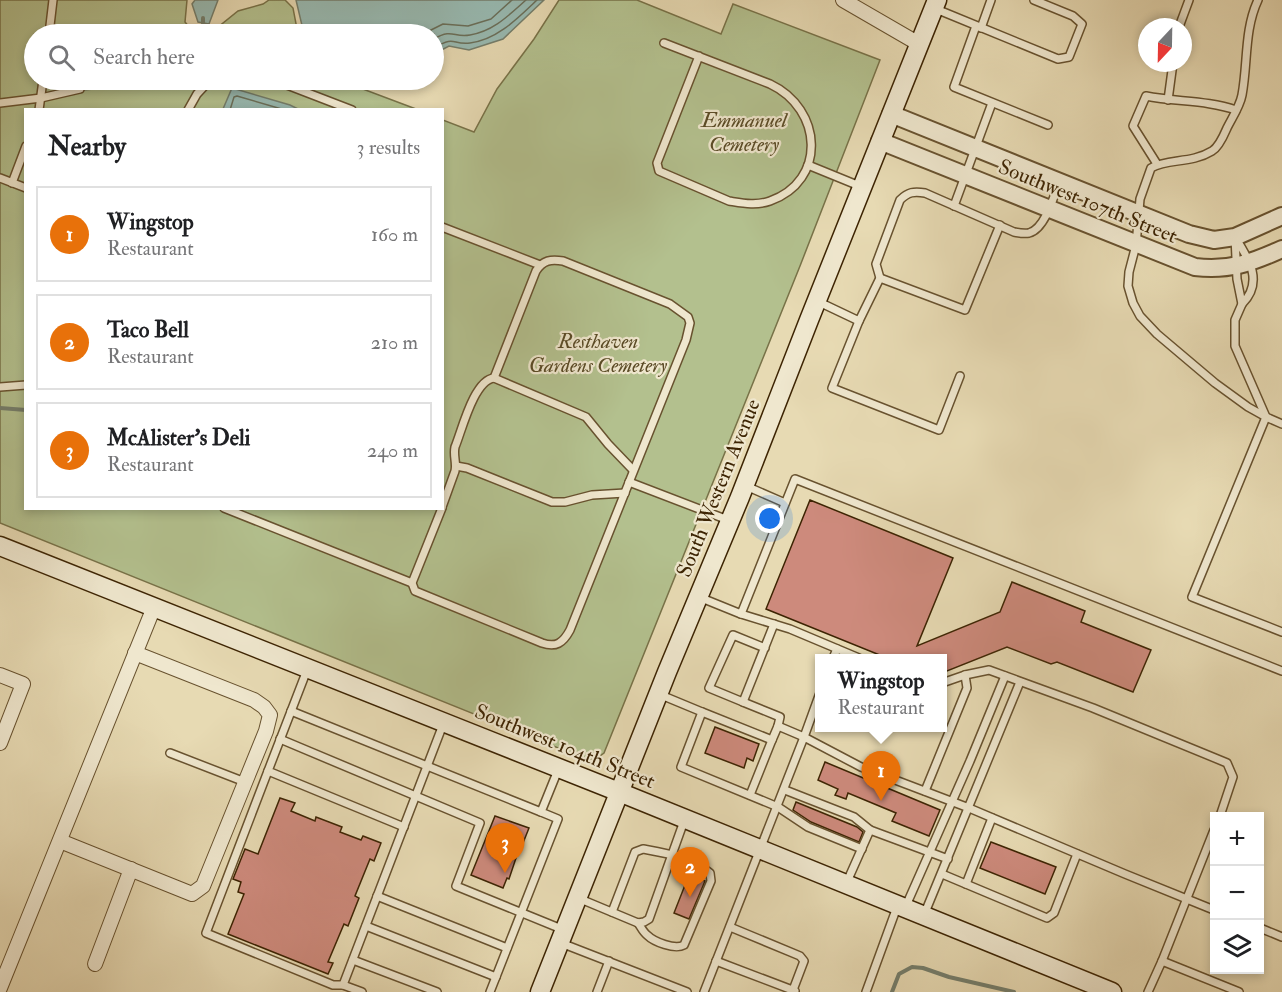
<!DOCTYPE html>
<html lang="en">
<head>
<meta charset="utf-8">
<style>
  body { margin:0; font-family:"IM FELL Double Pica",serif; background:#f6f6f6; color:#202124 }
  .controls { position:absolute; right:18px; bottom:18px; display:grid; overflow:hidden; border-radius:0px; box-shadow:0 3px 9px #0003 }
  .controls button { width:54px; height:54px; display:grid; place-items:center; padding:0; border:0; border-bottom:2px solid #e0e0e0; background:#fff; color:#202124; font:30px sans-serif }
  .compass { position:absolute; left:1138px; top:18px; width:54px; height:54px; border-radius:50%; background:#fff; box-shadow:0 3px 9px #0003; rotate:202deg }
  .you { position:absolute; left:770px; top:519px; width:21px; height:21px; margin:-15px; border:4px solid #fff; border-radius:50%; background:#1a73e8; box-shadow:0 0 0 9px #1a73e833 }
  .badge { display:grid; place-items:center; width:39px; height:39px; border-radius:50%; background:#8f2418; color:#fff; font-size:20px; font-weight:700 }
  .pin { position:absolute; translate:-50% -50px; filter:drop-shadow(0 2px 3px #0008) }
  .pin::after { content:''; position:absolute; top:32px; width:21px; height:18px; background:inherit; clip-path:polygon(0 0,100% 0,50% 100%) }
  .popup { position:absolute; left:815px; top:654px; width:132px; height:78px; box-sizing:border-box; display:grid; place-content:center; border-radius:0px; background:#fff; filter:drop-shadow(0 2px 4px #0005); font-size:20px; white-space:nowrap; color:#757577 }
  .popup b { font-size:22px; color:#202124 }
  .popup::after { content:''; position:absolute; left:50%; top:100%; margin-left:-12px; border:12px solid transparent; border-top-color:#fff }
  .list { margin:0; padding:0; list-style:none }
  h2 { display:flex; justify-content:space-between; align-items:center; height:78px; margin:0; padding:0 24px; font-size:26px }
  h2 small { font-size:20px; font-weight:400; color:#757577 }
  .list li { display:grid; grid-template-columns:39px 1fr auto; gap:18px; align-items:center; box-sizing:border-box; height:96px; margin:0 12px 12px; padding:0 12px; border:2px solid #e0e0e0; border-radius:0px }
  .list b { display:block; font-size:22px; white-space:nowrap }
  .list p { margin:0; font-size:20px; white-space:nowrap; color:#757577 }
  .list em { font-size:20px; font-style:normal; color:#757577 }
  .icon { flex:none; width:33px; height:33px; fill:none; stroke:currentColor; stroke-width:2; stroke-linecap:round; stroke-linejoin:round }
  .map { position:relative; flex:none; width:1282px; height:992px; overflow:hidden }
  .search { position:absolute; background:#fff; box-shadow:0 3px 9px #0003; left:24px; top:24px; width:420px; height:66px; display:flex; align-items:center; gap:15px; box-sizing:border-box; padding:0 21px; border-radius:33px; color:#757577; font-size:22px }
  .panel { position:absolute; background:#fff; box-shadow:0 3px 9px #0003; left:24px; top:108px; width:420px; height:402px; border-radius:0px }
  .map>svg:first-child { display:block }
</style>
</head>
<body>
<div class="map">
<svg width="1282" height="992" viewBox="0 0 1282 992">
  <rect width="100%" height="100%" fill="#e7dab3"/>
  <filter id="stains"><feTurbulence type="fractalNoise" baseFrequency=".00333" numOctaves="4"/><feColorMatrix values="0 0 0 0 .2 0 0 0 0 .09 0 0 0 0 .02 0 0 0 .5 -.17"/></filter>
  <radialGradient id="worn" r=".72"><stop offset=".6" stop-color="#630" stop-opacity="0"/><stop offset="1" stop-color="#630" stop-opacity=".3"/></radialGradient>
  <g fill="#b3c08e" stroke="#787248" stroke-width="1.5">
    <polygon points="0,0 187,0 185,22 195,34 34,34 34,80 339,80 416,109 26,110 26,508 442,508 443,120 474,132 497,89 534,39 559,0 637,0 721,34 733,4 880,60 800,266 604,753 597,758 588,760 0,523"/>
    <polygon points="269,0 285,0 293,8 298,34 201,34 218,27 238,11 263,4"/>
  </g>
  <g fill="#98bab2" stroke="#747e6c" stroke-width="1.5">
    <polygon points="195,0 218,0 209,24 198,22 192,4"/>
    <polygon points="296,0 544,0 503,39 469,50 449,46 434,54 434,34 304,34"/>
    <polygon points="232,88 290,105 298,109 223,109"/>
  </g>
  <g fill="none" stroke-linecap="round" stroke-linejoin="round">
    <g stroke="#6a6f5a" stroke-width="1.5">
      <polyline points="423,34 443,24 468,26 491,19 512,0"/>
      <path d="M434,39C453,28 453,38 470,35C494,31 509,15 526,0"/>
      <path d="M434,48C456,35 451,45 470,43C497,40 518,18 537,0"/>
      <polyline points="230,110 234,97 237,96 285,110"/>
    </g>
    <g stroke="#747e6c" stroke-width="4">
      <polyline points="203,18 203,23 208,34"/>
      <polyline points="228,80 232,88"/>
      <polyline points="80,89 91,88"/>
      <polyline points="0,408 26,410"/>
      <polyline points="892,992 899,974 912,967 923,968 949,977 1014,992"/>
    </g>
  </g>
  <g fill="#cd8a7c" stroke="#3d2403" stroke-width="1.5">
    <polygon points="810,500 953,558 917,646 1000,612 1012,582 1085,611 1081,622 1151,650 1133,692 1057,662 1051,664 1007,647 942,673 942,658 887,658 766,609"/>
    <polygon points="715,727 759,744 753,761 747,758 744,768 705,753"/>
    <polygon points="825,762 940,810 929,836 892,821 896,813 848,793 846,799 835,795 838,789 818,780"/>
    <polygon points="280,798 295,803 291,811 315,821 316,817 342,827 340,832 361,840 363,836 381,843 374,861 370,859 355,896 359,898 348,926 344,924 328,962 333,963 328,974 228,934 244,894 238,892 241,882 233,879 245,849 258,854"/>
    <polygon points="796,802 857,827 863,832 859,842 811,822 793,810"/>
    <polygon points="495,816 529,828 523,843 521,843 509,879 507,878 503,888 471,875"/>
    <polygon points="991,842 1056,867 1045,894 980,868"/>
    <polygon points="689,875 705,881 689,919 674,913"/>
  </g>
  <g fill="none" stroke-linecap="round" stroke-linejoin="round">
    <defs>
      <g id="service">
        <path d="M1258,0C1244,30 1248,63 1242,95C1240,106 1232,118 1227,128C1224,135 1219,147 1212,151C1191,164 1168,158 1151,168L1140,199L1136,245L1129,272L1128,286L1133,303L1140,316L1157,334L1215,383L1248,407L1266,417L1282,424"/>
        <polyline points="936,9 1058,59 1069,57 1082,24 1073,16 1034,0"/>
        <polyline points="976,26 954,87 1048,125"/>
        <polyline points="1179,27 1189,0"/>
        <polyline points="981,28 991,0"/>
        <polyline points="49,34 53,0"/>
        <path d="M664,43L770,84C823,109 827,181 770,201C756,206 742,203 729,201L659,171L657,163L699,56"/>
        <polyline points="274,80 352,110"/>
        <polyline points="1168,100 1173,63"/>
        <polyline points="0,103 41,98 80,89"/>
        <polyline points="39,110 43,80"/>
        <polyline points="188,110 197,94 210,80"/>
        <path d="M1157,164L1133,126L1146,96C1176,102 1207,100 1236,110"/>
        <polyline points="808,165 862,187"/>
        <polyline points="0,178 26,188"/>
        <polyline points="12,183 26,146"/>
        <polyline points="954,206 992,103"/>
        <polyline points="442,227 540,265"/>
        <path d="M1235,237C1249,259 1264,282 1242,304L1237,279Z"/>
        <path d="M880,278L876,264L900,200C908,192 914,191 925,193L1014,232C1019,233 1024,234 1029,233C1045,229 1054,196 1059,182"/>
        <polyline points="819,302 859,321 880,278 965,310 1000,225"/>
        <polyline points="1242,304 1235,320 1235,346 1266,417 1192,597 1282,632"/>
        <polyline points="859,321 832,388 939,430 960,376"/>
        <polyline points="0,387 26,385"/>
        <polyline points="456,466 467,468 552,502 565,502 592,495 625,493"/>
        <polyline points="629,482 728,520"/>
        <polyline points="746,486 785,503"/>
        <path d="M442,507L455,471C457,463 453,456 455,447C462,430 474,380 494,378L586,417L608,444L633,470"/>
        <polyline points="224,508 412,583"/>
        <path d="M442,508L412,583L415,591L542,643C556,648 563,643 570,630L686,340L690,323L688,317L670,304L563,261C551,259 543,260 536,271L494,378"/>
        <polyline points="699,597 741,614 790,629 859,658"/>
        <polyline points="741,614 795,479 1282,671"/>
        <polyline points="765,648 733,635 709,688 743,702 774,624"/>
        <polyline points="833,658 837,649"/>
        <polyline points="307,670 268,771 404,827"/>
        <polyline points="942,683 965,675 989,670 1093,708 1227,763 1233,777 1220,816"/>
        <polyline points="661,695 702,712 681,767 778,807 808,827 862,849"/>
        <polyline points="743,702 780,717 778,726"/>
        <polyline points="291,711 541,812"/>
        <polyline points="702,712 772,740 778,726 804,737 820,693"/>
        <polyline points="280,739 480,823 456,886 564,930"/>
        <polyline points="170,753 245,782"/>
        <polyline points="268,771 206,933 333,985 343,985"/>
        <polyline points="785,790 854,817 870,830"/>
        <polyline points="925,791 967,688 965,675"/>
        <polyline points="750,795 772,740"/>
        <polyline points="942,874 1047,918 1054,913 1077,854"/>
        <polyline points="846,884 870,830 948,859"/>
        <polyline points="966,884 992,818"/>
        <polyline points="377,896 507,948"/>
        <polyline points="578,898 638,923 644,922 649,919 684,821"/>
        <polyline points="905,908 970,761 1005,676"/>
        <path d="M612,912L635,852L643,849C665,853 692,857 710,873L711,881L684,945C675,950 654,942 647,935C643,932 641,927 638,923"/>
        <polyline points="924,915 1020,682"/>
        <polyline points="366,926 496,977"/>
        <polyline points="730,927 800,956 804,961 793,990"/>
        <polyline points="1260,928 1282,937"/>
        <polyline points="561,943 687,992"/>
        <polyline points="353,960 437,992"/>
        <polyline points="716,961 795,991"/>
        <polyline points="1162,961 1214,830"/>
        <polyline points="362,992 343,985 444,722"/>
        <polyline points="490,992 558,819 541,812 558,770"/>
        <polyline points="597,992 609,961"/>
        <polyline points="704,992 804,737 861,767 969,808 1125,874 1214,910"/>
        <polyline points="866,992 897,907"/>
        <polyline points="1148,992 1162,961 1239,992"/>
      </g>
      <g id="minor">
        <polyline points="843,0 919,44"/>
        <polyline points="0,675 23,684 0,743"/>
        <polyline points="60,841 192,894 203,886 266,731 270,715 264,707 254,700 135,653"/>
        <polyline points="95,964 131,869"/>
        <polyline points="0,988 154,607"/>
      </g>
      <g id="tertiary">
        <polyline points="891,114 1189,234 1214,240 1235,237 1282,216"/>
        <path d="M880,141L1195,267C1229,271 1251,263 1282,249"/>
      </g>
      <g id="secondary">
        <polyline points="0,546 619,792 1112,992"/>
        <polyline points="540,992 667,672 740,497 809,320 937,0"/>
      </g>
    </defs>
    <use href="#service" stroke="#68522f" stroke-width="10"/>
    <use href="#minor" stroke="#68522f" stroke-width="16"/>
    <use href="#tertiary" stroke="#68522f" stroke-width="20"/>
    <use href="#secondary" stroke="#3d2403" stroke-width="21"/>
    <use href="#service" stroke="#efe7ce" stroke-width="7"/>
    <use href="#minor" stroke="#efe7ce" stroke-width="14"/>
    <use href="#tertiary" stroke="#efe7ce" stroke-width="16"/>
    <use href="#secondary" stroke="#efe7ce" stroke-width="18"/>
  </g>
  <g text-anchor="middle" stroke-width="4.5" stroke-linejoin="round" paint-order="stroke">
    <g font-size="21" font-style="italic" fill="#5a4b26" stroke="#efe7ce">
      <text x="744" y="127">Emmanuel<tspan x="744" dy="24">Cemetery</tspan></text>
      <text x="598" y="348">Resthaven<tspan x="598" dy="24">Gardens Cemetery</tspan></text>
    </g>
    <g font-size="21" fill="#3d2403" stroke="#efe7ce">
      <text transform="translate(1088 201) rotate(22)" y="7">Southwest 107th Street</text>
      <text transform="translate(718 488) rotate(-68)" y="7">South Western Avenue</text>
      <text transform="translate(565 746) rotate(22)" y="7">Southwest 104th Street</text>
    </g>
  </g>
  <rect width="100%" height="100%" filter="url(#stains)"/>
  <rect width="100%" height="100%" fill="url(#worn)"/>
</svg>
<div class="controls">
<button>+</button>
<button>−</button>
<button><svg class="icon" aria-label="layers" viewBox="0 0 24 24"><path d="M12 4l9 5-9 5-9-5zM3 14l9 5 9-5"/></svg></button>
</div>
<svg class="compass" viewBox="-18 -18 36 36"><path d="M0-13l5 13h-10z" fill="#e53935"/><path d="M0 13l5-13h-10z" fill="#757577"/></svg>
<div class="you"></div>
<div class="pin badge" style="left:881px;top:801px;background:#e8710a">1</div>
<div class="popup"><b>Wingstop</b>Restaurant</div>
<div class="pin badge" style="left:690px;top:897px;background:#e8710a">2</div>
<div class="pin badge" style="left:505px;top:873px;background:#e8710a">3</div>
<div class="search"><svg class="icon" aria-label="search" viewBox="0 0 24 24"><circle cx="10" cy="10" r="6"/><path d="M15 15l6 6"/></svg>Search here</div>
<section class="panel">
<h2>Nearby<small>3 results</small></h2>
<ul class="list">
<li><span class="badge" style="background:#e8710a">1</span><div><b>Wingstop</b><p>Restaurant</p></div><em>160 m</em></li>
<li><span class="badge" style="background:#e8710a">2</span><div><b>Taco Bell</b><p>Restaurant</p></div><em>210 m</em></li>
<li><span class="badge" style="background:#e8710a">3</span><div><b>McAlister's Deli</b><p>Restaurant</p></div><em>240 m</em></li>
</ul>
</section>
</div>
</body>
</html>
